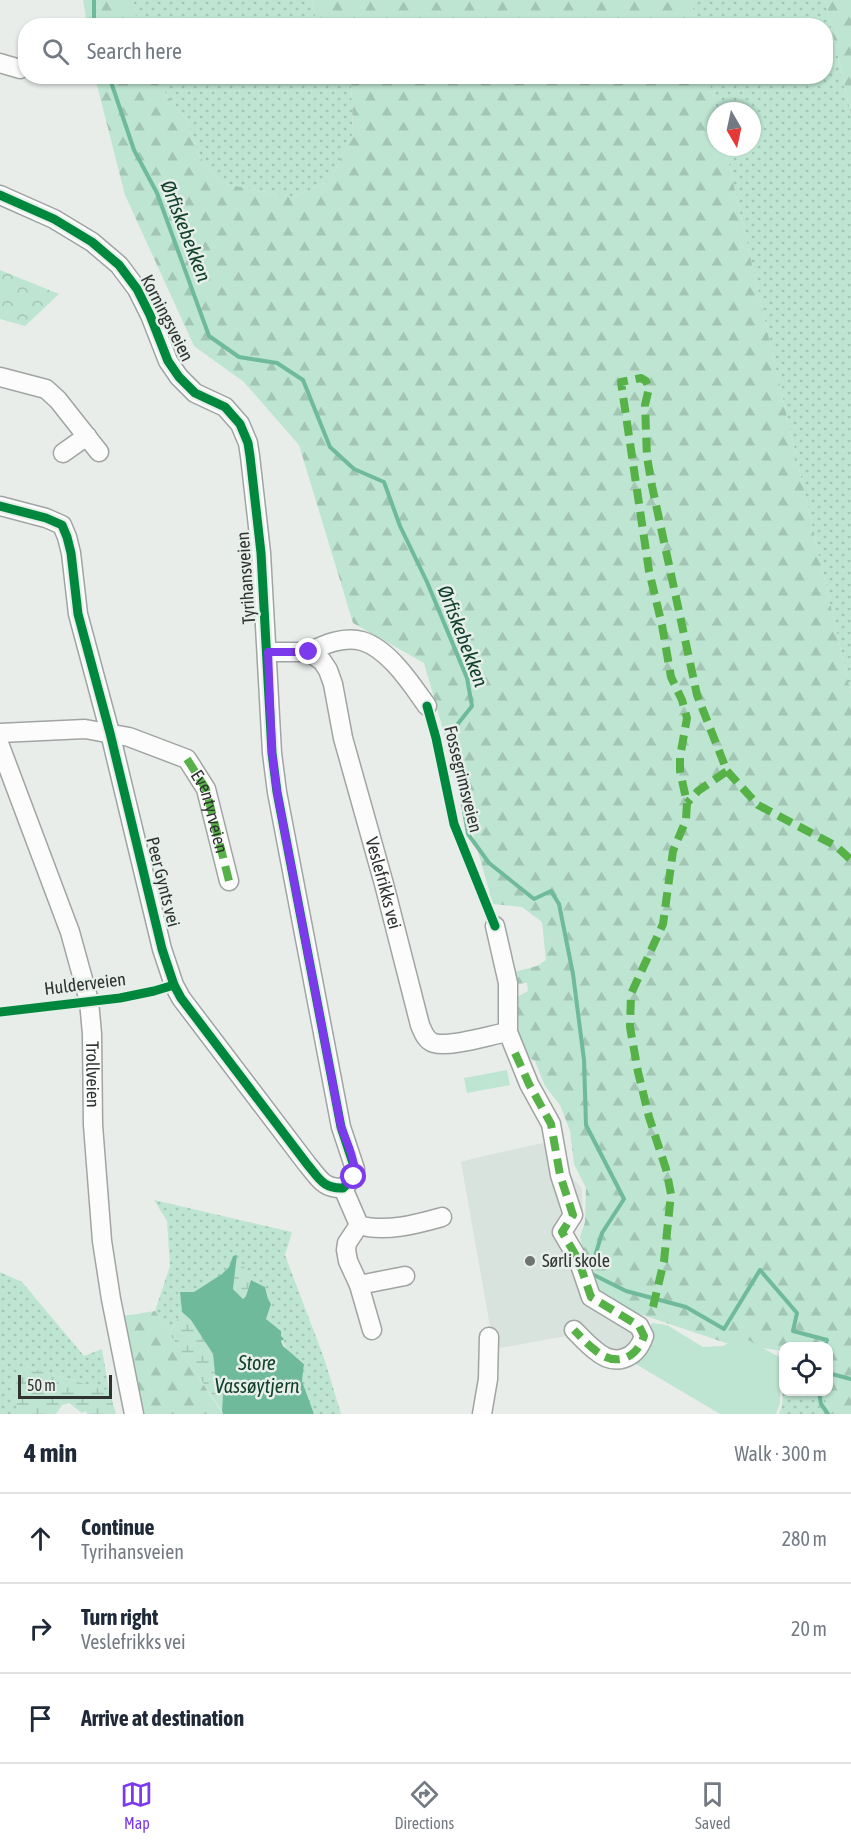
<!DOCTYPE html>
<html lang="en">
<head>
<meta charset="utf-8">
<style>
  body { margin:0; font-family:"Asap Condensed",sans-serif; background:#f6f6f7; color:#1f2937 }
  .controls { position:absolute; right:18px; bottom:18px; display:grid; overflow:hidden; border-radius:12px; box-shadow:0 2px 4px #0004 }
  .controls button { width:54px; height:54px; display:grid; place-items:center; padding:0; border:0; border-bottom:2px solid #e0e1e3; background:#fff; color:#1f2937; font:30px sans-serif }
  .compass { position:absolute; left:707px; top:102px; width:54px; height:54px; border-radius:50%; background:#fff; box-shadow:0 2px 4px #0004; rotate:171deg }
  .scale { position:absolute; left:18px; bottom:15px; width:94px; box-sizing:border-box; padding-left:6px; border:3px solid #2f3230; border-top:0; font-size:16px; line-height:21px; white-space:nowrap; color:#2f3230; -webkit-text-stroke:4px #e6efea; paint-order:stroke }
  .stop { position:absolute; width:18px; height:18px; margin:-14px; border:4px solid #7c3aed; border-radius:50%; background:#fff }
  .stop.end { background:#7c3aed; border-color:#fff; box-shadow:0 2px 6px #0008 }
  .list { margin:0; padding:0; list-style:none }
  h2 { display:flex; justify-content:space-between; align-items:center; height:78px; margin:0; padding:0 24px; font-size:26px }
  h2 small { font-size:20px; font-weight:400; color:#747a83 }
  .list li { display:grid; grid-template-columns:39px 1fr auto; gap:18px; align-items:center; box-sizing:border-box; height:90px; padding:0 24px; border-top:2px solid #e0e1e3 }
  .list b { display:block; font-size:22px; white-space:nowrap }
  .list p { margin:0; font-size:20px; white-space:nowrap; color:#747a83 }
  .list em { font-size:20px; font-style:normal; color:#747a83 }
  .icon { flex:none; width:33px; height:33px; fill:none; stroke:currentColor; stroke-width:2; stroke-linecap:round; stroke-linejoin:round }
  .map { position:relative; flex:none; width:851px; height:1414px; overflow:hidden }
  .search { position:absolute; background:#fff; box-shadow:0 2px 4px #0004; left:18px; right:18px; top:18px; height:66px; display:flex; align-items:center; gap:15px; box-sizing:border-box; padding:0 21px; border-radius:24px; color:#747a83; font-size:22px }
  .sheet { height:348px; background:#fff }
  nav { display:flex; justify-content:space-around; align-items:center; box-sizing:border-box; height:84px; border-top:2px solid #e0e1e3; background:#fff; font-size:16px; color:#747a83 }
  nav a { display:grid; justify-items:center; gap:3px }
  nav .on { color:#7c3aed }
  .map>svg:first-child { display:block }
</style>
</head>
<body>
<div class="map">
<svg width="851" height="1414" viewBox="0 0 851 1414">
  <defs>
    <pattern id="grass-dots" width="8" height="8" patternUnits="userSpaceOnUse" patternTransform="scale(1.5)"><rect width="8" height="8" fill="#bde5d1"/><path d="M2 2h.1M6 6h.1" fill="none" stroke="#a3c5b4" stroke-width="1.8" stroke-linecap="round"/></pattern>
    <pattern id="forest-firs" width="22" height="20" patternUnits="userSpaceOnUse" patternTransform="scale(1.5)"><rect width="22" height="20" fill="#bde5d1"/><path d="M5 1l3.5 6h-7zM16 11l3.5 6h-7z" fill="#a3c5b4"/></pattern>
    <pattern id="wetland-marsh" width="20" height="14" patternUnits="userSpaceOnUse" patternTransform="scale(1.5)"><rect width="20" height="14" fill="#bde5d1"/><path d="M1 5h8M5 5V1M11 12h8M15 12V8" fill="none" stroke="#a3c5b4"/></pattern>
    <pattern id="park-crowns" width="20" height="18" patternUnits="userSpaceOnUse" patternTransform="scale(1.5)"><rect width="20" height="18" fill="#bde5d1"/><path d="M2 6a3 3 0 1 1 6 0M12 15a3 3 0 1 1 6 0" fill="none" stroke="#a3c5b4"/></pattern>
  </defs>
  <rect width="100%" height="100%" fill="#e8edea"/>
  <polygon fill="#d7e3dc" points="543,1143 582,1189 583,1217 573,1233 592,1289 648,1331 628,1360 591,1356 566,1336 494,1349 461,1162 471,1159"/>
  <g fill="url(#grass-dots)">
    <polygon points="133,0 312,0 315,15 321,25 137,25"/>
    <polygon points="691,0 825,0 851,114 851,694 725,147 752,147 752,111 716,111 708,77 826,76 826,26 697,25"/>
    <polygon points="155,77 351,77 353,133 330,181 292,197 221,183 198,154 187,120 157,83"/>
    <path d="M154,1200L292,1232L285,1255L324,1358L341,1414H314L302,1381L304,1363C291,1352 281,1349 281,1331L266,1319L271,1304L268,1299L265,1287L251,1280L236,1256H233L229,1267L222,1274L194,1292H180L182,1312L169,1333L155,1311L170,1266L167,1221Z"/>
    <polygon points="0,1272 22,1282 84,1356 102,1349 109,1391 27,1367 12,1384 19,1414 0,1414"/>
    <polygon points="783,1389 784,1392 823,1392 830,1414 779,1414 782,1406"/>
  </g>
  <g fill="url(#forest-firs)">
    <polygon points="83,0 133,0 137,25 87,25"/>
    <polygon points="312,0 691,0 697,25 321,25 315,15"/>
    <polygon points="825,0 851,0 851,114"/>
    <polygon points="95,77 155,77 157,83 187,120 198,154 221,183 292,197 330,181 353,133 351,77 708,77 716,111 716,147 725,147 851,694 851,1414 830,1414 823,1392 828,1392 828,1346 784,1346 783,1351 726,1343 619,1307 593,1286 580,1237 585,1222 586,1188 574,1164 570,1131 560,1105 545,1086 535,1061 526,1056 520,1042 515,998 528,991 527,983 515,984 514,972 537,966 546,960 542,922 522,907 493,904 424,663 353,623 299,445 244,382 194,346 125,195"/>
    <polygon points="155,1311 223,1414 144,1414 124,1316"/>
  </g>
  <g fill="url(#wetland-marsh)">
    <polygon points="237,1255 251,1280 246,1296 243,1299 233,1289"/>
    <polygon points="182,1312 191,1319 213,1354 215,1374 223,1395 222,1411 169,1333"/>
    <polygon points="27,1367 109,1391 116,1414 87,1414 86,1411 82,1413 69,1403 62,1405 56,1414 19,1414 12,1384"/>
  </g>
  <polygon fill="url(#park-crowns)" points="0,270 59,294 25,326 0,319"/>
  <g fill="#bde5d1">
    <polygon points="507,1070 510,1085 467,1093 464,1078"/>
    <polygon points="652,1323 667,1325 703,1347 723,1346 741,1336 781,1358 780,1403 776,1414 720,1414 629,1360"/>
  </g>
  <polygon fill="#6eba9a" points="237,1255 233,1289 243,1299 246,1296 251,1280 265,1287 268,1299 271,1304 266,1319 281,1331 281,1336 284,1339 281,1341 283,1346 304,1364 302,1381 314,1414 223,1414 222,1411 223,1395 215,1374 213,1354 191,1320 182,1312 180,1292 194,1292 222,1274 229,1267 233,1256"/>
  <g fill="none" stroke-linecap="round" stroke-linejoin="round">
    <g stroke="#6eba9a" stroke-width="4">
      <polyline points="94,0 94,26"/>
      <polyline points="109,76 134,150 157,193 209,336 239,357 277,363 303,380 330,447 354,469 384,482 400,526 427,582 467,678 472,706 453,730 453,748 468,834 489,863 534,899 551,891 559,904 573,974 584,1060 586,1125 624,1199 602,1233 590,1273 626,1291 686,1307 724,1329 760,1270 797,1313 793,1331 827,1340 824,1346"/>
      <polyline points="828,1373 851,1379"/>
      <polyline points="819,1392 821,1404 828,1414"/>
    </g>
    <defs>
      <g id="minor">
        <polyline points="0,63 20,69"/>
        <polyline points="0,195 54,219 92,242 119,265 137,289 150,315 168,361 179,377 195,393 225,407 240,424 248,443 250,456 261,553 272,753 277,792 341,1127 355,1169 354,1177 343,1188"/>
        <polyline points="0,377 46,389 58,400 99,452"/>
        <polyline points="63,453 87,436"/>
        <path d="M0,506L46,518L62,525L67,537L71,553L78,614L110,733L162,949L174,985L181,998L307,1164C319,1178 323,1189 343,1188"/>
        <path id="s1" d="M268,652H309L322,661L328,670L333,684L343,738L384,884L420,1025C423,1032 426,1041 434,1043C450,1048 490,1035 508,1032"/>
        <path d="M309,652C325,644 344,636 362,641C389,649 412,685 427,706"/>
        <path id="s2" d="M0,733L85,729L129,737L187,759L206,789L229,881"/>
        <path id="s3" d="M0,746L70,932L89,1001L92,1034L93,1125L102,1241L111,1299L134,1414"/>
        <path d="M495,926L508,983V1032L529,1084L551,1124L560,1175L573,1215L562,1232L578,1259L591,1297L639,1326L644,1336C636,1360 614,1367 595,1350C587,1344 581,1337 574,1330"/>
        <path d="M343,1188L359,1225C385,1233 417,1224 442,1217"/>
        <polyline points="359,1225 347,1243 346,1250 348,1261 359,1285 372,1330"/>
        <polyline points="359,1285 405,1276"/>
        <polyline points="482,1414 488,1379 489,1337"/>
      </g>
    </defs>
    <use href="#minor" stroke="#a0a4a2" stroke-width="21"/>
    <use href="#minor" stroke="#fcfcfc" stroke-width="18"/>
    <g stroke="#56b246" stroke-width="8" stroke-dasharray="15 8" stroke-linecap="butt">
      <polyline points="187,759 206,789 229,881"/>
      <polyline points="727,771 758,805 836,846 851,860"/>
      <path d="M515,1053L529,1084L551,1124L560,1175L573,1215L562,1232L578,1259L591,1297L639,1326L644,1336C636,1360 614,1367 595,1350C587,1344 581,1337 574,1330"/>
      <polyline points="653,1307 664,1261 671,1194 666,1169 649,1117 638,1072 630,1027 631,994 663,924 673,851 686,820 687,803 680,771 680,757 687,718 682,700 671,677 662,625 649,571 621,382 641,378 646,381 649,388 645,405 647,457 652,486 697,695 727,771 698,791 687,803"/>
    </g>
    <defs>
      <g id="cycleway">
        <path d="M0,195L54,219L92,242L119,265L137,289L150,315L168,361L179,377L195,393L225,407L240,424L248,443L250,456L261,553L272,753L277,792L341,1127L355,1169L354,1177L343,1188C323,1189 319,1178 307,1164L181,998L174,985L162,949L110,733L78,614L71,553L67,537L62,525L46,518L0,506"/>
        <polyline points="427,706 436,738 454,824 495,926"/>
        <polyline points="0,1012 120,998 154,991 174,985"/>
      </g>
    </defs>
    <use href="#cycleway" stroke="#e6efea" stroke-width="13"/>
    <use href="#cycleway" stroke="#00873e" stroke-width="9"/>
  </g>
  <g fill="none" stroke-linecap="round" stroke-linejoin="round">
    <path stroke="#7c3aed" stroke-width="8" d="M309,652H268L272,753L277,792L341,1127C347,1143 356,1160 354,1177"/>
  </g>
  <circle fill="#707371" stroke="#e6efea" stroke-width="2" cx="530" cy="1261" r="6"/>
  <g text-anchor="middle" stroke-width="5" stroke-linejoin="round" paint-order="stroke">
    <g font-size="18" fill="#2f3230" stroke="#e6efea">
      <text transform="translate(167 318) rotate(63)" y="6">Korningsveien</text>
      <text transform="translate(246 578) rotate(-94)" y="6">Tyrihansveien</text>
      <text transform="translate(463 779) rotate(76)" y="6">Fossegrimsveien</text>
      <text dy="6" stroke="none"><textPath href="#s2" startOffset="250">Eventyrveien</textPath></text>
      <text transform="translate(163 882) rotate(76)" y="6">Peer Gynts vei</text>
      <text dy="6" stroke="none"><textPath href="#s1" startOffset="288">Veslefrikks vei</textPath></text>
      <text transform="translate(85 984) rotate(-7)" y="6">Hulderveien</text>
      <text dy="6" stroke="none"><textPath href="#s3" startOffset="344">Trollveien</textPath></text>
    </g>
    <g font-size="18" fill="#2f3230" stroke="#e6efea" text-anchor="start">
      <text x="542" y="1267">Sørli skole</text>
    </g>
    <g font-size="20" font-style="italic" fill="#13402d" stroke="#e6efea">
      <text transform="translate(186 231) rotate(69)" y="7">Ørfiskebekken</text>
      <text transform="translate(463 636) rotate(69)" y="7">Ørfiskebekken</text>
      <text x="257" y="1370">Store<tspan x="257" dy="23">Vassøytjern</tspan></text>
    </g>
  </g>
</svg>
<div class="controls">
<button><svg class="icon" aria-label="locate" viewBox="0 0 24 24"><circle cx="12" cy="12" r="6"/><path d="M12 2v4M12 18v4M2 12h4M18 12h4"/></svg></button>
</div>
<svg class="compass" viewBox="-18 -18 36 36"><path d="M0-13l5 13h-10z" fill="#e53935"/><path d="M0 13l5-13h-10z" fill="#747a83"/></svg>
<div class="scale">50 m</div>
<div class="stop" style="left:354px;top:1177px"></div>
<div class="stop end" style="left:309px;top:652px"></div>
<div class="search"><svg class="icon" aria-label="search" viewBox="0 0 24 24"><circle cx="10" cy="10" r="6"/><path d="M15 15l6 6"/></svg>Search here</div>
</div>
<section class="sheet">
<h2>4 min<small>Walk · 300 m</small></h2>
<ul class="list">
<li><svg class="icon" aria-label="ahead" viewBox="0 0 24 24"><path d="M12 20V5M6 11l6-6 6 6"/></svg><div><b>Continue</b><p>Tyrihansveien</p></div><em>280 m</em></li>
<li><svg class="icon" aria-label="right" viewBox="0 0 24 24"><path d="M7 20v-9h11M14 6l5 5-5 5"/></svg><div><b>Turn right</b><p>Veslefrikks vei</p></div><em>20 m</em></li>
<li><svg class="icon" aria-label="arrive" viewBox="0 0 24 24"><path d="M6 21V4h12l-3 4 3 4H6"/></svg><div><b>Arrive at destination</b></div></li>
</ul>
</section>
<nav>
<a class="on"><svg class="icon" aria-label="map" viewBox="0 0 24 24"><path d="M3 6l6-2 6 2 6-2v14l-6 2-6-2-6 2zM9 4v14M15 6v14"/></svg>Map</a>
<a><svg class="icon" aria-label="directions" viewBox="0 0 24 24"><path d="M12 3l9 9-9 9-9-9zM9 14v-3h6M13 9l2 2-2 2"/></svg>Directions</a>
<a><svg class="icon" aria-label="saved" viewBox="0 0 24 24"><path d="M7 4h10v16l-5-4-5 4z"/></svg>Saved</a>
</nav>
</body>
</html>
